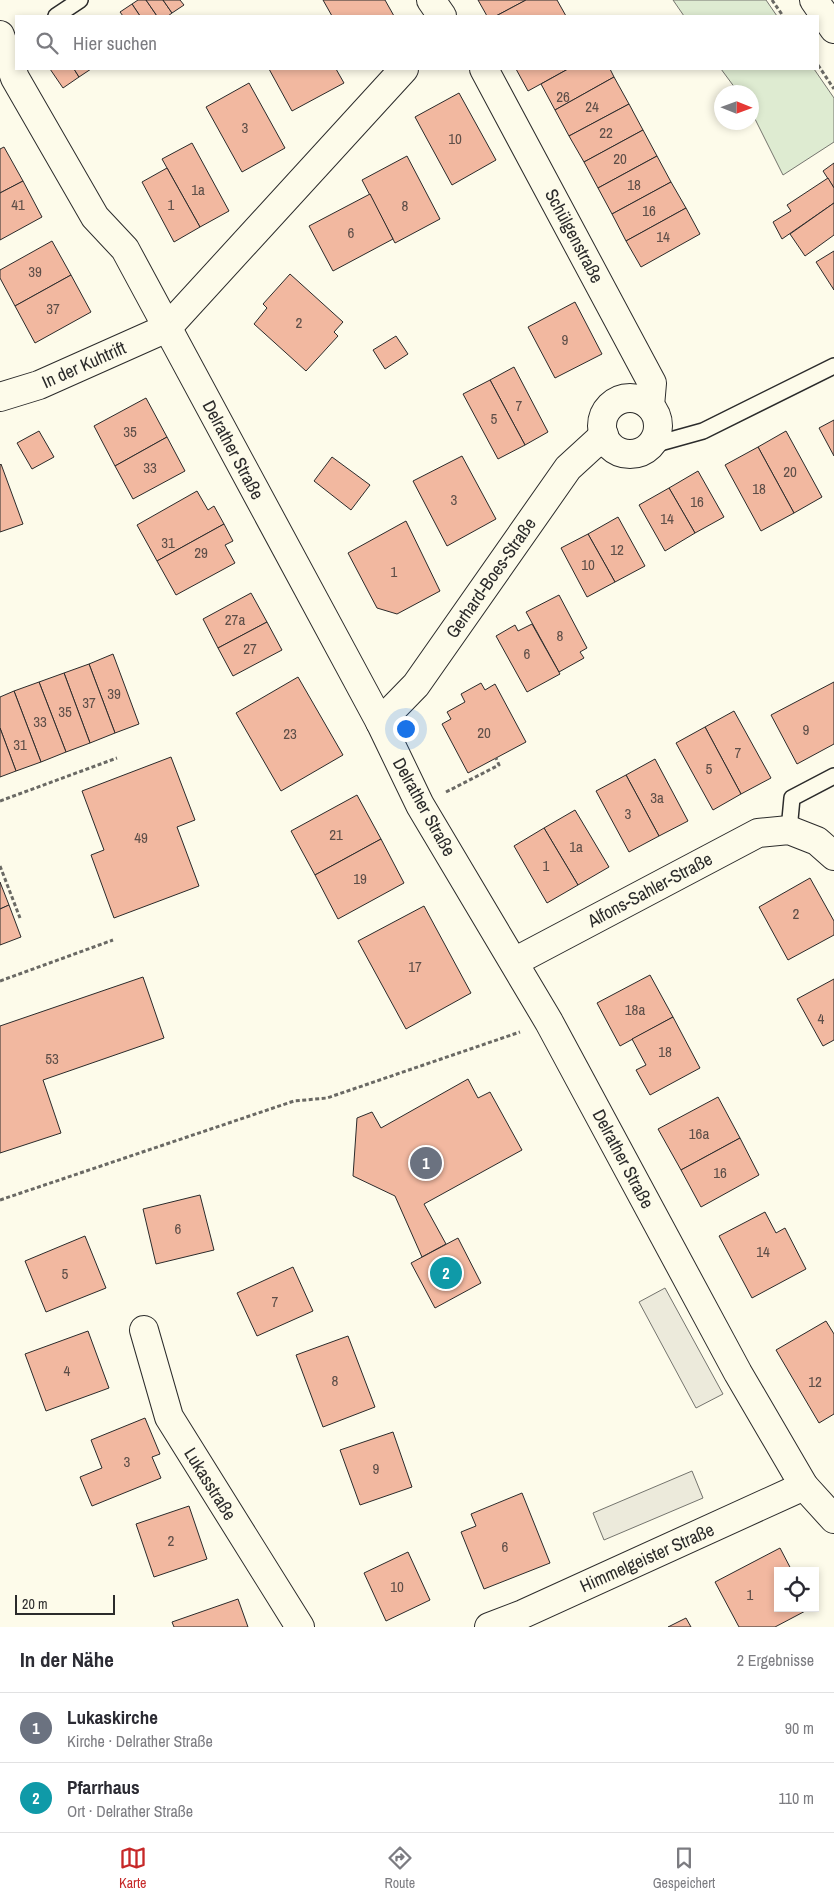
<!DOCTYPE html>
<html lang="de">
<head>
<meta charset="utf-8">
<style>
  body { margin:0; font-family:"Archivo Narrow",sans-serif; background:#f7f7f7; color:#2b2b33 }
  .controls { position:absolute; right:15px; bottom:15px; display:grid; overflow:hidden; border-radius:0px; box-shadow:0 2px 8px #0003 }
  .controls button { width:45px; height:45px; display:grid; place-items:center; padding:0; border:0; border-bottom:1px solid #e1e1e2; background:#fff; color:#2b2b33; font:25px sans-serif }
  .compass { position:absolute; left:714px; top:85px; width:45px; height:45px; border-radius:50%; background:#fff; box-shadow:0 2px 8px #0003; rotate:91deg }
  .scale { position:absolute; left:15px; bottom:12px; width:100px; box-sizing:border-box; padding-left:5px; border:2px solid #2b2b2b; border-top:0; font-size:14px; line-height:18px; white-space:nowrap; color:#2b2b2b; -webkit-text-stroke:4px #fdfbea; paint-order:stroke }
  .you { position:absolute; left:405px; top:728px; width:18px; height:18px; margin:-12px; border:4px solid #fff; border-radius:50%; background:#1a73e8; box-shadow:0 0 0 8px #1a73e833 }
  .badge { display:grid; place-items:center; width:32px; height:32px; border-radius:50%; background:#c62828; color:#fff; font-size:16px; font-weight:700 }
  .pin { position:absolute; translate:-50% -50%; border:2px solid #fff; box-shadow:0 1px 5px #0006 }
  .list { margin:0; padding:0; list-style:none }
  h2 { display:flex; justify-content:space-between; align-items:center; height:65px; margin:0; padding:0 20px; font-size:21px }
  h2 small { font-size:16px; font-weight:400; color:#7c7c81 }
  .list li { display:grid; grid-template-columns:32px 1fr auto; gap:15px; align-items:center; box-sizing:border-box; height:70px; padding:0 20px; border-top:1px solid #e1e1e2 }
  .list b { display:block; font-size:19px; white-space:nowrap }
  .list p { margin:0; font-size:16px; white-space:nowrap; color:#7c7c81 }
  .list em { font-size:16px; font-style:normal; color:#7c7c81 }
  .icon { flex:none; width:28px; height:28px; fill:none; stroke:currentColor; stroke-width:2; stroke-linecap:round; stroke-linejoin:round }
  .map { position:relative; flex:none; width:834px; height:1627px; overflow:hidden }
  .search { position:absolute; background:#fff; box-shadow:0 2px 8px #0003; left:15px; right:15px; top:15px; height:55px; display:flex; align-items:center; gap:12px; box-sizing:border-box; padding:0 18px; border-radius:0px; color:#7c7c81; font-size:19px }
  .sheet { height:205px; background:#fff }
  nav { display:flex; justify-content:space-around; align-items:center; box-sizing:border-box; height:70px; border-top:1px solid #e1e1e2; background:#fff; font-size:14px; color:#7c7c81 }
  nav a { display:grid; justify-items:center; gap:2px }
  nav .on { color:#c62828 }
  .map>svg:first-child { display:block }
</style>
</head>
<body>
<div class="map">
<svg width="834" height="1627" viewBox="0 0 834 1627">
  <rect width="100%" height="100%" fill="#fdfbea"/>
  <g fill="#deebd1" stroke="#74746e">
    <polygon points="673,0 766,0 777,16 684,16"/>
    <polygon points="721,69 814,69 834,98 834,142 783,175 752,113 752,92 738,92"/>
  </g>
  <g fill="#eceadb" stroke="#74746e">
    <polygon points="665,1288 723,1394 696,1408 639,1302"/>
    <polygon points="692,1471 703,1498 604,1540 593,1513"/>
  </g>
  <g fill="#f2b8a0" stroke="#2b2b2b">
    <polygon points="138,0 146,0 157,16 140,16 132,4"/>
    <polygon points="146,0 163,0 172,13 168,16 157,16"/>
    <polygon points="163,0 180,0 184,5 172,13"/>
    <polygon points="323,0 385,0 394,16 332,16"/>
    <polygon points="478,0 526,0 496,16 487,16"/>
    <polygon points="526,0 557,0 566,16 496,16"/>
    <polygon points="132,4 140,16 123,16 120,12"/>
    <polygon points="50,69 74,69 79,77 63,88"/>
    <polygon points="74,69 91,69 79,77"/>
    <polygon points="269,69 336,69 344,83 292,111"/>
    <polygon points="516,69 568,69 528,91"/>
    <polygon points="568,69 610,69 614,77 555,110 541,84"/>
    <polygon points="614,77 629,104 569,136 555,110"/>
    <polygon points="249,83 285,148 242,172 206,107"/>
    <polygon points="459,93 496,160 452,185 415,117"/>
    <polygon points="629,104 643,130 584,162 569,136"/>
    <polygon points="643,130 657,156 598,188 584,162"/>
    <polygon points="192,143 229,211 200,227 162,159"/>
    <polygon points="4,147 23,181 0,193 0,149"/>
    <polygon points="407,156 440,219 395,243 362,180"/>
    <polygon points="657,156 671,182 612,214 598,188"/>
    <polygon points="834,163 834,188 823,171"/>
    <polygon points="167,168 200,227 174,242 142,182"/>
    <polygon points="828,178 834,188 834,203 782,239 773,222 791,211 787,205"/>
    <polygon points="23,181 42,217 0,240 0,193"/>
    <polygon points="671,182 686,208 626,241 612,214"/>
    <polygon points="370,194 393,239 333,271 309,226"/>
    <polygon points="834,203 834,235 805,256 790,234"/>
    <polygon points="686,208 700,234 641,267 626,241"/>
    <polygon points="52,241 71,275 15,306 0,278 0,270"/>
    <polygon points="834,251 834,290 816,262"/>
    <polygon points="290,274 343,322 334,332 338,336 306,371 254,324 267,308 263,304"/>
    <polygon points="71,275 91,312 35,343 15,306"/>
    <polygon points="575,302 602,354 555,378 528,327"/>
    <polygon points="396,336 408,354 385,369 373,350"/>
    <polygon points="514,367 548,432 525,445 490,380"/>
    <polygon points="490,380 525,445 498,459 463,394"/>
    <polygon points="146,398 167,437 115,466 94,426"/>
    <polygon points="834,420 834,456 819,428"/>
    <polygon points="39,431 54,457 32,469 17,443"/>
    <polygon points="786,431 822,497 794,513 758,447"/>
    <polygon points="167,437 185,471 133,499 115,466"/>
    <polygon points="758,447 794,513 761,531 725,465"/>
    <polygon points="462,456 496,519 447,546 413,481"/>
    <polygon points="332,457 370,485 351,510 314,481"/>
    <polygon points="1,464 23,524 0,532 0,465"/>
    <polygon points="698,471 724,517 695,533 669,488"/>
    <polygon points="669,488 695,533 665,551 639,505"/>
    <polygon points="197,491 208,510 214,506 224,524 157,561 137,525"/>
    <polygon points="618,517 645,566 615,582 588,534"/>
    <polygon points="406,521 440,591 397,614 377,608 348,553"/>
    <polygon points="224,524 233,541 225,545 235,563 176,595 157,561"/>
    <polygon points="588,534 615,582 587,597 561,548"/>
    <polygon points="251,593 267,622 218,648 203,619"/>
    <polygon points="559,595 587,648 580,652 584,658 559,672 526,612"/>
    <polygon points="267,622 282,650 233,676 218,648"/>
    <polygon points="532,624 560,674 527,692 496,636 515,625 518,631"/>
    <polygon points="113,654 139,724 115,733 89,664"/>
    <polygon points="89,664 115,733 90,743 64,673"/>
    <polygon points="64,673 90,743 66,752 39,682"/>
    <polygon points="298,677 343,755 281,791 236,713"/>
    <polygon points="39,682 66,752 41,762 14,691"/>
    <polygon points="834,682 834,744 797,764 771,715"/>
    <polygon points="481,683 485,690 495,684 526,742 468,773 442,724 451,719 447,712 465,702 461,694"/>
    <polygon points="14,691 41,762 16,771 0,728 0,697"/>
    <polygon points="734,711 771,778 741,794 705,727"/>
    <polygon points="705,727 741,794 713,810 676,743"/>
    <polygon points="0,728 16,771 0,777"/>
    <polygon points="171,757 195,820 177,827 199,886 114,918 91,855 104,850 82,791"/>
    <polygon points="655,759 688,821 659,836 626,775"/>
    <polygon points="626,775 659,836 629,852 596,791"/>
    <polygon points="357,795 381,839 315,875 291,831"/>
    <polygon points="575,810 609,867 578,885 544,828"/>
    <polygon points="544,828 578,885 547,903 514,846"/>
    <polygon points="381,839 404,883 338,919 315,875"/>
    <polygon points="810,878 834,921 834,935 788,960 759,907"/>
    <polygon points="0,882 9,905 0,909"/>
    <polygon points="9,905 21,937 0,945 0,909"/>
    <polygon points="424,906 471,993 406,1029 358,941"/>
    <polygon points="650,975 673,1017 620,1046 597,1003"/>
    <polygon points="143,977 164,1038 43,1080 61,1133 0,1153 0,1026"/>
    <polygon points="834,979 834,1040 823,1046 797,999"/>
    <polygon points="673,1017 700,1068 650,1095 636,1070 646,1065 632,1039"/>
    <polygon points="468,1079 478,1098 490,1092 522,1150 424,1204 446,1244 422,1257 395,1196 353,1176 357,1118 372,1112 381,1128"/>
    <polygon points="718,1097 740,1138 681,1170 658,1129"/>
    <polygon points="740,1138 759,1175 701,1207 681,1170"/>
    <polygon points="200,1195 214,1250 156,1264 143,1209"/>
    <polygon points="765,1212 776,1233 785,1228 806,1269 752,1298 719,1236"/>
    <polygon points="85,1236 106,1288 46,1312 25,1261"/>
    <polygon points="458,1238 481,1283 435,1308 411,1263"/>
    <polygon points="293,1267 313,1311 257,1336 237,1293"/>
    <polygon points="826,1321 834,1334 834,1414 819,1423 776,1350"/>
    <polygon points="88,1331 109,1388 46,1411 25,1354"/>
    <polygon points="348,1336 375,1407 323,1427 296,1355"/>
    <polygon points="145,1418 160,1454 152,1457 161,1478 92,1506 80,1477 102,1468 91,1440"/>
    <polygon points="393,1432 412,1487 360,1505 340,1450"/>
    <polygon points="522,1493 550,1563 484,1589 461,1532 476,1526 471,1514"/>
    <polygon points="189,1506 207,1559 154,1577 136,1524"/>
    <polygon points="780,1548 792,1571 778,1571 778,1608 811,1608 775,1627 739,1627 715,1582"/>
    <polygon points="408,1552 430,1600 386,1621 364,1573"/>
    <polygon points="238,1599 248,1627 174,1627 172,1622"/>
    <polygon points="686,1618 691,1627 668,1627"/>
  </g>
  <g fill="none" stroke-linecap="round" stroke-linejoin="round">
    <defs>
      <g id="lane">
        <polyline points="56,16 80,0"/>
        <polyline points="649,446 703,431 834,366"/>
        <polyline points="789,830 792,798 834,776"/>
      </g>
      <g id="street">
        <polyline points="431,0 442,16"/>
        <polyline points="0,35 15,78 95,217 125,249 380,722 420,805 549,1022 738,1373 804,1486 834,1519"/>
        <polyline points="484,69 652,383 650,406"/>
        <polyline points="0,397 39,385 167,328 404,69"/>
        <circle cx="630" cy="426" r="28"/>
        <polyline points="380,722 416,685 568,468 604,435"/>
        <polyline points="514,962 758,833 789,830 817,841 834,856"/>
        <polyline points="144,1330 169,1417 300,1627"/>
        <polyline points="489,1627 523,1614 804,1486"/>
      </g>
      <polyline id="secondary" points="814,0 834,29"/>
    </defs>
    <use href="#lane" stroke="#2b2b2b" stroke-width="18"/>
    <use href="#street" stroke="#2b2b2b" stroke-width="30"/>
    <use href="#secondary" stroke="#2b2b2b" stroke-width="30"/>
    <g stroke="#6a6964" stroke-width="3" stroke-dasharray="4 2.5" stroke-linecap="butt">
      <polyline points="772,0 783,16"/>
      <polyline points="818,65 834,89"/>
      <polyline points="446,792 499,765 496,758"/>
      <polyline points="0,801 117,758"/>
      <polyline points="0,866 20,918"/>
      <polyline points="0,981 113,940"/>
      <polyline points="0,1200 294,1101 327,1098 520,1032"/>
    </g>
    <use href="#lane" stroke="#fdfbea" stroke-width="15"/>
    <use href="#street" stroke="#fdfbea" stroke-width="28"/>
    <use href="#secondary" stroke="#fdfbea" stroke-width="28"/>
  </g>
  <g text-anchor="middle" stroke-width="4" stroke-linejoin="round" paint-order="stroke">
    <g font-size="15" fill="#5d4e48">
      <text x="563" y="102">26</text>
      <text x="592" y="112">24</text>
      <text x="245" y="133">3</text>
      <text x="606" y="138">22</text>
      <text x="455" y="144">10</text>
      <text x="620" y="164">20</text>
      <text x="634" y="190">18</text>
      <text x="198" y="195">1a</text>
      <text x="18" y="210">41</text>
      <text x="171" y="210">1</text>
      <text x="405" y="211">8</text>
      <text x="649" y="216">16</text>
      <text x="351" y="238">6</text>
      <text x="663" y="242">14</text>
      <text x="35" y="277">39</text>
      <text x="53" y="314">37</text>
      <text x="299" y="328">2</text>
      <text x="565" y="345">9</text>
      <text x="519" y="411">7</text>
      <text x="494" y="424">5</text>
      <text x="130" y="437">35</text>
      <text x="150" y="473">33</text>
      <text x="790" y="477">20</text>
      <text x="759" y="494">18</text>
      <text x="454" y="505">3</text>
      <text x="697" y="507">16</text>
      <text x="667" y="524">14</text>
      <text x="168" y="548">31</text>
      <text x="617" y="555">12</text>
      <text x="201" y="558">29</text>
      <text x="588" y="570">10</text>
      <text x="394" y="577">1</text>
      <text x="235" y="625">27a</text>
      <text x="560" y="641">8</text>
      <text x="250" y="654">27</text>
      <text x="527" y="659">6</text>
      <text x="114" y="699">39</text>
      <text x="89" y="708">37</text>
      <text x="65" y="717">35</text>
      <text x="40" y="727">33</text>
      <text x="806" y="735">9</text>
      <text x="484" y="738">20</text>
      <text x="290" y="739">23</text>
      <text x="20" y="750">31</text>
      <text x="738" y="758">7</text>
      <text x="709" y="774">5</text>
      <text x="657" y="803">3a</text>
      <text x="628" y="819">3</text>
      <text x="336" y="840">21</text>
      <text x="141" y="843">49</text>
      <text x="576" y="852">1a</text>
      <text x="546" y="871">1</text>
      <text x="360" y="884">19</text>
      <text x="796" y="919">2</text>
      <text x="415" y="972">17</text>
      <text x="635" y="1015">18a</text>
      <text x="821" y="1024">4</text>
      <text x="665" y="1057">18</text>
      <text x="52" y="1064">53</text>
      <text x="699" y="1139">16a</text>
      <text x="720" y="1178">16</text>
      <text x="178" y="1234">6</text>
      <text x="763" y="1257">14</text>
      <text x="65" y="1279">5</text>
      <text x="275" y="1307">7</text>
      <text x="67" y="1376">4</text>
      <text x="335" y="1386">8</text>
      <text x="815" y="1387">12</text>
      <text x="127" y="1467">3</text>
      <text x="376" y="1474">9</text>
      <text x="171" y="1546">2</text>
      <text x="505" y="1552">6</text>
      <text x="397" y="1592">10</text>
      <text x="750" y="1600">1</text>
    </g>
    <g font-size="18" fill="#2b2b2b" stroke="#fdfbea">
      <text transform="translate(574 236) rotate(62)" y="6">Schülgenstraße</text>
      <text transform="translate(84 365) rotate(-24)" y="6">In der Kuhtrift</text>
      <text transform="translate(233 450) rotate(62)" y="6">Delrather Straße</text>
      <text transform="translate(491 578) rotate(-55)" y="6">Gerhard-Boes-Straße</text>
      <text transform="translate(424 807) rotate(61)" y="6">Delrather Straße</text>
      <text transform="translate(650 890) rotate(-28)" y="6">Alfons-Sahler-Straße</text>
      <text transform="translate(623 1159) rotate(62)" y="6">Delrather Straße</text>
      <text transform="translate(210 1484) rotate(58)" y="6">Lukasstraße</text>
      <text transform="translate(647 1558) rotate(-24)" y="6">Himmelgeister Straße</text>
    </g>
  </g>
</svg>
<div class="controls">
<button><svg class="icon" aria-label="locate" viewBox="0 0 24 24"><circle cx="12" cy="12" r="6"/><path d="M12 2v4M12 18v4M2 12h4M18 12h4"/></svg></button>
</div>
<svg class="compass" viewBox="-18 -18 36 36"><path d="M0-13l5 13h-10z" fill="#e53935"/><path d="M0 13l5-13h-10z" fill="#7c7c81"/></svg>
<div class="scale">20 m</div>
<div class="you"></div>
<div class="pin badge" style="left:426px;top:1163px;background:#6b7280">1</div>
<div class="pin badge" style="left:446px;top:1273px;background:#0f9aa8">2</div>
<div class="search"><svg class="icon" aria-label="search" viewBox="0 0 24 24"><circle cx="10" cy="10" r="6"/><path d="M15 15l6 6"/></svg>Hier suchen</div>
</div>
<section class="sheet">
<h2>In der Nähe<small>2 Ergebnisse</small></h2>
<ul class="list">
<li><span class="badge" style="background:#6b7280">1</span><div><b>Lukaskirche</b><p>Kirche · Delrather Straße</p></div><em>90 m</em></li>
<li><span class="badge" style="background:#0f9aa8">2</span><div><b>Pfarrhaus</b><p>Ort · Delrather Straße</p></div><em>110 m</em></li>
</ul>
</section>
<nav>
<a class="on"><svg class="icon" aria-label="map" viewBox="0 0 24 24"><path d="M3 6l6-2 6 2 6-2v14l-6 2-6-2-6 2zM9 4v14M15 6v14"/></svg>Karte</a>
<a><svg class="icon" aria-label="directions" viewBox="0 0 24 24"><path d="M12 3l9 9-9 9-9-9zM9 14v-3h6M13 9l2 2-2 2"/></svg>Route</a>
<a><svg class="icon" aria-label="saved" viewBox="0 0 24 24"><path d="M7 4h10v16l-5-4-5 4z"/></svg>Gespeichert</a>
</nav>
</body>
</html>
